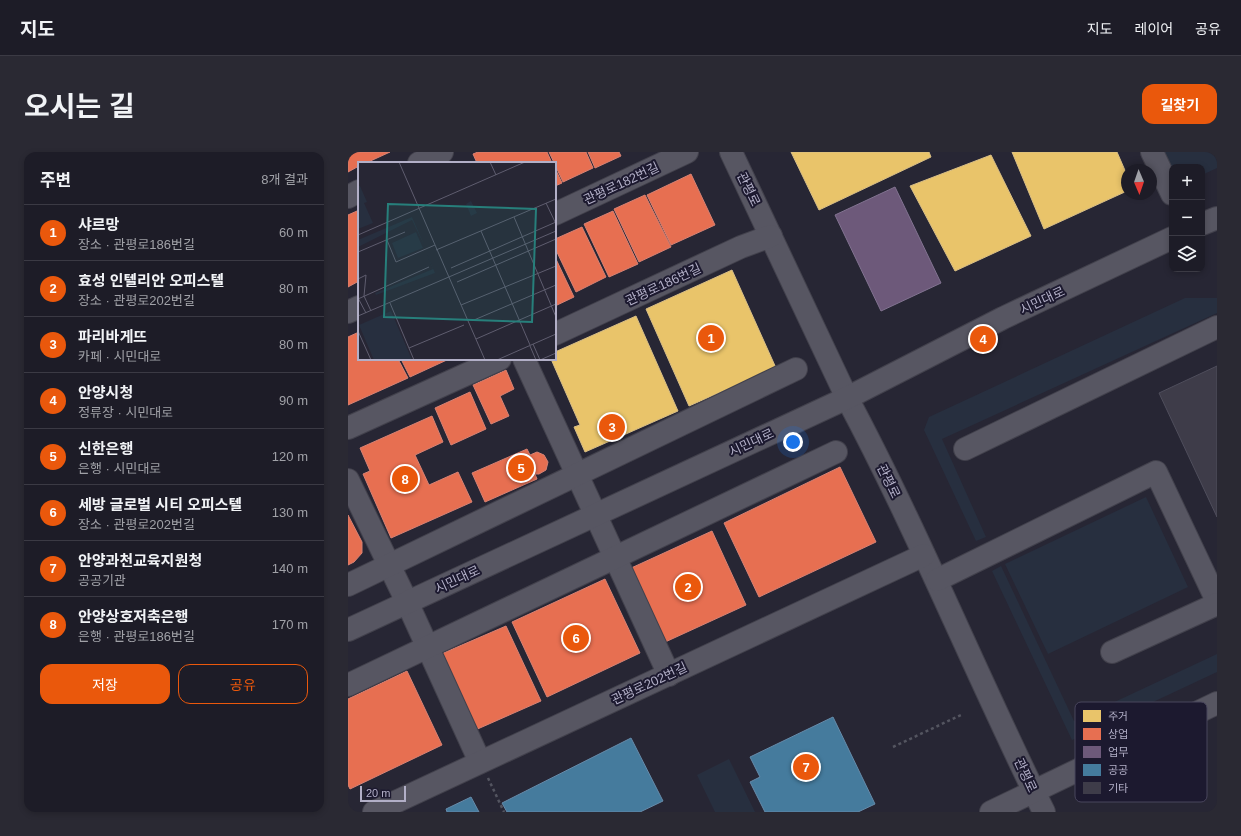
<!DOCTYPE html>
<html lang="ko">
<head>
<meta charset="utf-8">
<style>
  body { margin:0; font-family:Arial,"Noto Sans KR",sans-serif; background:#2a2933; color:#f1f3f6 }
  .controls { position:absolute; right:12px; top:12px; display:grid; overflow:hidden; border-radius:8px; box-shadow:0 2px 6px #0003 }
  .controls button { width:36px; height:36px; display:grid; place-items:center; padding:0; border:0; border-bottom:1px solid #3b3a44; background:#1d1c27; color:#f1f3f6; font:20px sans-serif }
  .compass { position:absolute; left:773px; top:12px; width:36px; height:36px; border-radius:50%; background:#1d1c27; box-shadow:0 2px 6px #0003; rotate:178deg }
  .scale { position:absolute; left:12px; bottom:10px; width:46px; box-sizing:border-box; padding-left:4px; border:2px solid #b2afc7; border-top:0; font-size:11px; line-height:14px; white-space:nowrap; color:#b2afc7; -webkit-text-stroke:3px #1c192f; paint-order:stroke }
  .you { position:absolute; left:445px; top:290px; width:14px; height:14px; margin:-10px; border:3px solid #fff; border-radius:50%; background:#1a73e8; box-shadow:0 0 0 6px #1a73e833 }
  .badge { display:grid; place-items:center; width:26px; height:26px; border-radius:50%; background:#ea580c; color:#fff; font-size:13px; font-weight:700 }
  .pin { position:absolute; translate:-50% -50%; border:2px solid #fff; box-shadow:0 1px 4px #0006 }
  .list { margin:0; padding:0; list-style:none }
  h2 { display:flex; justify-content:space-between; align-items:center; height:52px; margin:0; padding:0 16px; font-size:17px }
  h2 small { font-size:13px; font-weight:400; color:#a0a1a7 }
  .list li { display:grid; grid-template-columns:26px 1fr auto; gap:12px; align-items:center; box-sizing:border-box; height:56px; padding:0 16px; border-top:1px solid #3b3a44 }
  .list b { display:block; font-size:15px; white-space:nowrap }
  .list p { margin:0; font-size:13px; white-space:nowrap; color:#a0a1a7 }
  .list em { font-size:13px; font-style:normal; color:#a0a1a7 }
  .actions { display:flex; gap:8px; padding:12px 16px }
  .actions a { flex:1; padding:9px 0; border:1px solid #ea580c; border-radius:12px; text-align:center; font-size:14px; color:#ea580c }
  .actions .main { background:#ea580c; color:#fff }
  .icon { flex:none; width:22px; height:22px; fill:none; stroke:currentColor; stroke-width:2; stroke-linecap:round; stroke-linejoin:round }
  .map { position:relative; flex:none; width:869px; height:660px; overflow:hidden; border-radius:12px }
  header { display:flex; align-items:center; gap:24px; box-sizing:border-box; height:56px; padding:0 20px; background:#1d1c27; border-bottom:1px solid #3b3a44 }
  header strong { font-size:19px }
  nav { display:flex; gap:22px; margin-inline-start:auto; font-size:14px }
  .intro { display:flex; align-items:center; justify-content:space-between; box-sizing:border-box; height:96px; padding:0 24px }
  h1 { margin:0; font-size:28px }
  .button { padding:10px 18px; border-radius:12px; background:#ea580c; color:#fff; font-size:14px; font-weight:700 }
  main { display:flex; gap:24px; padding:0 24px }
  aside { flex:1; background:#1d1c27; border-radius:12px; box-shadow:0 2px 6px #0003 }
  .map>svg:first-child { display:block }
</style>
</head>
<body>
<header>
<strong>지도</strong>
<nav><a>지도</a><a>레이어</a><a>공유</a></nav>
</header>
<div class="intro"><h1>오시는 길</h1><a class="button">길찾기</a></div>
<main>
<aside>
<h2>주변<small>8개 결과</small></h2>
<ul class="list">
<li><span class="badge">1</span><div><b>샤르망</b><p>장소 · 관평로186번길</p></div><em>60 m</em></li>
<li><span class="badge">2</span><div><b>효성 인텔리안 오피스텔</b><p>장소 · 관평로202번길</p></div><em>80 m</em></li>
<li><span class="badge">3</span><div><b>파리바게뜨</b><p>카페 · 시민대로</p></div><em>80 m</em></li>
<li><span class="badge">4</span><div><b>안양시청</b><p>정류장 · 시민대로</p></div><em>90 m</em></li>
<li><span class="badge">5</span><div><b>신한은행</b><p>은행 · 시민대로</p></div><em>120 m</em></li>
<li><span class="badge">6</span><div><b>세방 글로벌 시티 오피스텔</b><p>장소 · 관평로202번길</p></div><em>130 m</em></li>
<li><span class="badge">7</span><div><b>안양과천교육지원청</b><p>공공기관</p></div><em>140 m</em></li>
<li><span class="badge">8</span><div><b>안양상호저축은행</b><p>은행 · 관평로186번길</p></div><em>170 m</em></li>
</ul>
<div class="actions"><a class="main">저장</a><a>공유</a></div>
</aside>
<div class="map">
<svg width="869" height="660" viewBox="0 0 869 660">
  <rect width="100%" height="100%" fill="#272634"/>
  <g fill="#272f3f">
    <polygon points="811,0 869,0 869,16 854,23 854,15 824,15 824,27"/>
    <polygon points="837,146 869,146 869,161 594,287 638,385 628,389 576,278 581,265"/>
    <polygon points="798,345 840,435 700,502 657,412"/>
    <polygon points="653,414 726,569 869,502 869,520 724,588 644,419"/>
    <polygon points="381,607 407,660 367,660 349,623"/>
  </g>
  <g fill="#e9c46a" stroke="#d8be86">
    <polygon points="443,0 581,0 583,5 471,58"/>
    <polygon points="664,0 769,0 779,23 779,39 696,77"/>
    <polygon points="643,3 683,84 607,119 562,34"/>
    <polygon points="384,118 428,216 341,254 298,157"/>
    <polygon points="288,164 330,259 237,300 226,275 232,273 203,207 207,207 207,200"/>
  </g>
  <g fill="#e76f51" stroke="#d78274">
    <polygon points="0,0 42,0 18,11 11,11 11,14 0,20"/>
    <polygon points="130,0 199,0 204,11 129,11 125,2"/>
    <polygon points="201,0 238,0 245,16 215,30"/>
    <polygon points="240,0 271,0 273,4 247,16"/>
    <polygon points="207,16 214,31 207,34"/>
    <polygon points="343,22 367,73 323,93 299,43"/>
    <polygon points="297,43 323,95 291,110 266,57"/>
    <polygon points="9,59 11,63 11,129 0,135 0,63"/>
    <polygon points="265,59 290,112 261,125 236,72"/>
    <polygon points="234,75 258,125 228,140 207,96 207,87"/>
    <polygon points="207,105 226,145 207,154"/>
    <polygon points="11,180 11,207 50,207 60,226 0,253 0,185"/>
    <polygon points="53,207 101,207 62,225"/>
    <polygon points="158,218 166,237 152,244 161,264 143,272 125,233"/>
    <polygon points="122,240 138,277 103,293 87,256"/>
    <polygon points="84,264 95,290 67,303 81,333 110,320 124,350 43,386 15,322 22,319 12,296"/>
    <polygon points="179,297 182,303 189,300 196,303 200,310 198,318 191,322 187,322 189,327 137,350 124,321"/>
    <polygon points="492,315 528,390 411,445 376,371"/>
    <polygon points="0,363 14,390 14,401 6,410 0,413"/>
    <polygon points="364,379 398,453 315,491 281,417"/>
    <polygon points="257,427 292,501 199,545 164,470"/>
    <polygon points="158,474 193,549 125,579 93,502"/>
    <polygon points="59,519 94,593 2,637 0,633 0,547"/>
  </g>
  <polygon fill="#6d597a" stroke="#827391" points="547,35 593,131 533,159 487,63"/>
  <g fill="#457b9d" stroke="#668baa">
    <polygon points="485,565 527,652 510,660 417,660 402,630 412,625 402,605"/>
    <polygon points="283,586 315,649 292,660 159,660 154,651"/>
    <polygon points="123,645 131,660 99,660 98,657"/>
  </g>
  <polygon fill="#3e3c49" stroke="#4f4e5c" points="869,214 869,365 811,241"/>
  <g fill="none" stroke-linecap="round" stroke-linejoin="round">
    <defs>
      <g id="minor">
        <path d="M383,0L499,246C571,381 628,523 696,660"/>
        <polyline points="804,0 824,42"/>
        <polyline points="71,11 94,0"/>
        <polyline points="0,45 11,39"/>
        <polyline points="207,62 339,0"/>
        <polyline points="854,72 869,66"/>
        <polyline points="0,160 11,155"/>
        <polyline points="207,182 393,95 423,84"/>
        <polyline points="176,207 321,523"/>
        <polyline points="0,276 152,207"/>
        <polyline points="617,297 869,175"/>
        <polyline points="0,328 59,450 132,610"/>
        <polyline points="589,428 808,320 869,449"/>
        <polyline points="0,433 448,217"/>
        <polyline points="0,478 499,246 655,166 824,86"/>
        <polyline points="764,500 869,452"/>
        <polyline points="0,533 488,300"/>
        <polyline points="26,660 576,403"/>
        <polyline points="643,660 869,551"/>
      </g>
    </defs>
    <use href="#minor" stroke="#42414c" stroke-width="24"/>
    <g stroke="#545560" stroke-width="2.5" stroke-dasharray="3 3" stroke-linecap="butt">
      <polyline points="545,595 615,562"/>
      <polyline points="140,626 156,660"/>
    </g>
    <use href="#minor" stroke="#575662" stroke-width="22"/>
  </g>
  <g text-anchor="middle" stroke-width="4" stroke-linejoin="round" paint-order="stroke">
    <g font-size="13" fill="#b2afc7" stroke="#1c192f">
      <text transform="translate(273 31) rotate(-25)" y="5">관평로182번길</text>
      <text transform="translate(401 37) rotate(64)" y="5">관평로</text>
      <text transform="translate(315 132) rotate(-25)" y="5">관평로186번길</text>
      <text transform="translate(694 148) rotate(-25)" y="5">시민대로</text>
      <text transform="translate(403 290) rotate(-25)" y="5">시민대로</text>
      <text transform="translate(541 329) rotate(64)" y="5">관평로</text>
      <text transform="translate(109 427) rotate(-25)" y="5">시민대로</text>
      <text transform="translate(301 531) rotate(-25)" y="5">관평로202번길</text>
      <text transform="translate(678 623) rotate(65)" y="5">관평로</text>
    </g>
  </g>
  <g transform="translate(10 10)">
    <rect width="198" height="198" fill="#272634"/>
    <path d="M0,24H2L9,40L6,41L15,61L0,67ZM113,39L119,51L113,54L108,42ZM54,55L67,85L54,58L0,85V78ZM58,70L65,86L40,96L34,81ZM68,90L77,111L18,133L17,131L75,107ZM33,149L54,198H16L1,163Z" fill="#272f3f"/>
    <path fill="none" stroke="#5f5d6f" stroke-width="1" d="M41,0L127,198M132,0L138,13M188,41L198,62M156,55L198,155M123,69L172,183M0,73L167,0M29,78L38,100L77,83M78,88L198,37M0,90L47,70M93,106L198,60M0,117L8,113L6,134L13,149M99,120L198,77M0,136L8,151M0,137L71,105M32,141L56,198M103,143L198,104M0,154L198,69M116,158L198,123M0,169L13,198M118,177L198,142M175,182L182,198L198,191M172,184L178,198M51,186L106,163M139,198L198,172"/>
    <path fill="#277f7b" fill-opacity="0.15" stroke="#277f7b" stroke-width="2" d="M30,42L178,47L174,160L26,155Z"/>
    <rect width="198" height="198" fill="none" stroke="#b2afc7" stroke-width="2"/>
  </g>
  <rect x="727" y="550" width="132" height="100" rx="6" fill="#1c192f" stroke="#49465d" stroke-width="1"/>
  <rect x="735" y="558" width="18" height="12" fill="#e9c46a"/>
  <rect x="735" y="576" width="18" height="12" fill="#e76f51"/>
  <rect x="735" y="594" width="18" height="12" fill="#6d597a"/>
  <rect x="735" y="612" width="18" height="12" fill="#457b9d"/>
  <rect x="735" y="630" width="18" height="12" fill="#3e3c49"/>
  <g font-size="11" fill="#b2afc7">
    <text x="760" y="568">주거</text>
    <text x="760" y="586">상업</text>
    <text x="760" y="604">업무</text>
    <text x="760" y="622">공공</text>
    <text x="760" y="640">기타</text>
  </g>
</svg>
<div class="controls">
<button>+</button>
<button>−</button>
<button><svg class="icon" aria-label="layers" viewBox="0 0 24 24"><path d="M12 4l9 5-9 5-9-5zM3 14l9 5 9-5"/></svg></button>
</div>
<svg class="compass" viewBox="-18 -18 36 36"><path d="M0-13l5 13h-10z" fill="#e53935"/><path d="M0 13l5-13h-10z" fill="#a0a1a7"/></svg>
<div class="scale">20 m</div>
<div class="you"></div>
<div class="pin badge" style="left:363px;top:186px">1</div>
<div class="pin badge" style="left:340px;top:435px">2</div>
<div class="pin badge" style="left:264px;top:275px">3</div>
<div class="pin badge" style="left:635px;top:187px">4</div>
<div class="pin badge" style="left:173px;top:316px">5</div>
<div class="pin badge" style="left:228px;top:486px">6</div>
<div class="pin badge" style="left:458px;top:615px">7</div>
<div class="pin badge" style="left:57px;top:327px">8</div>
</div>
</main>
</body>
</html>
